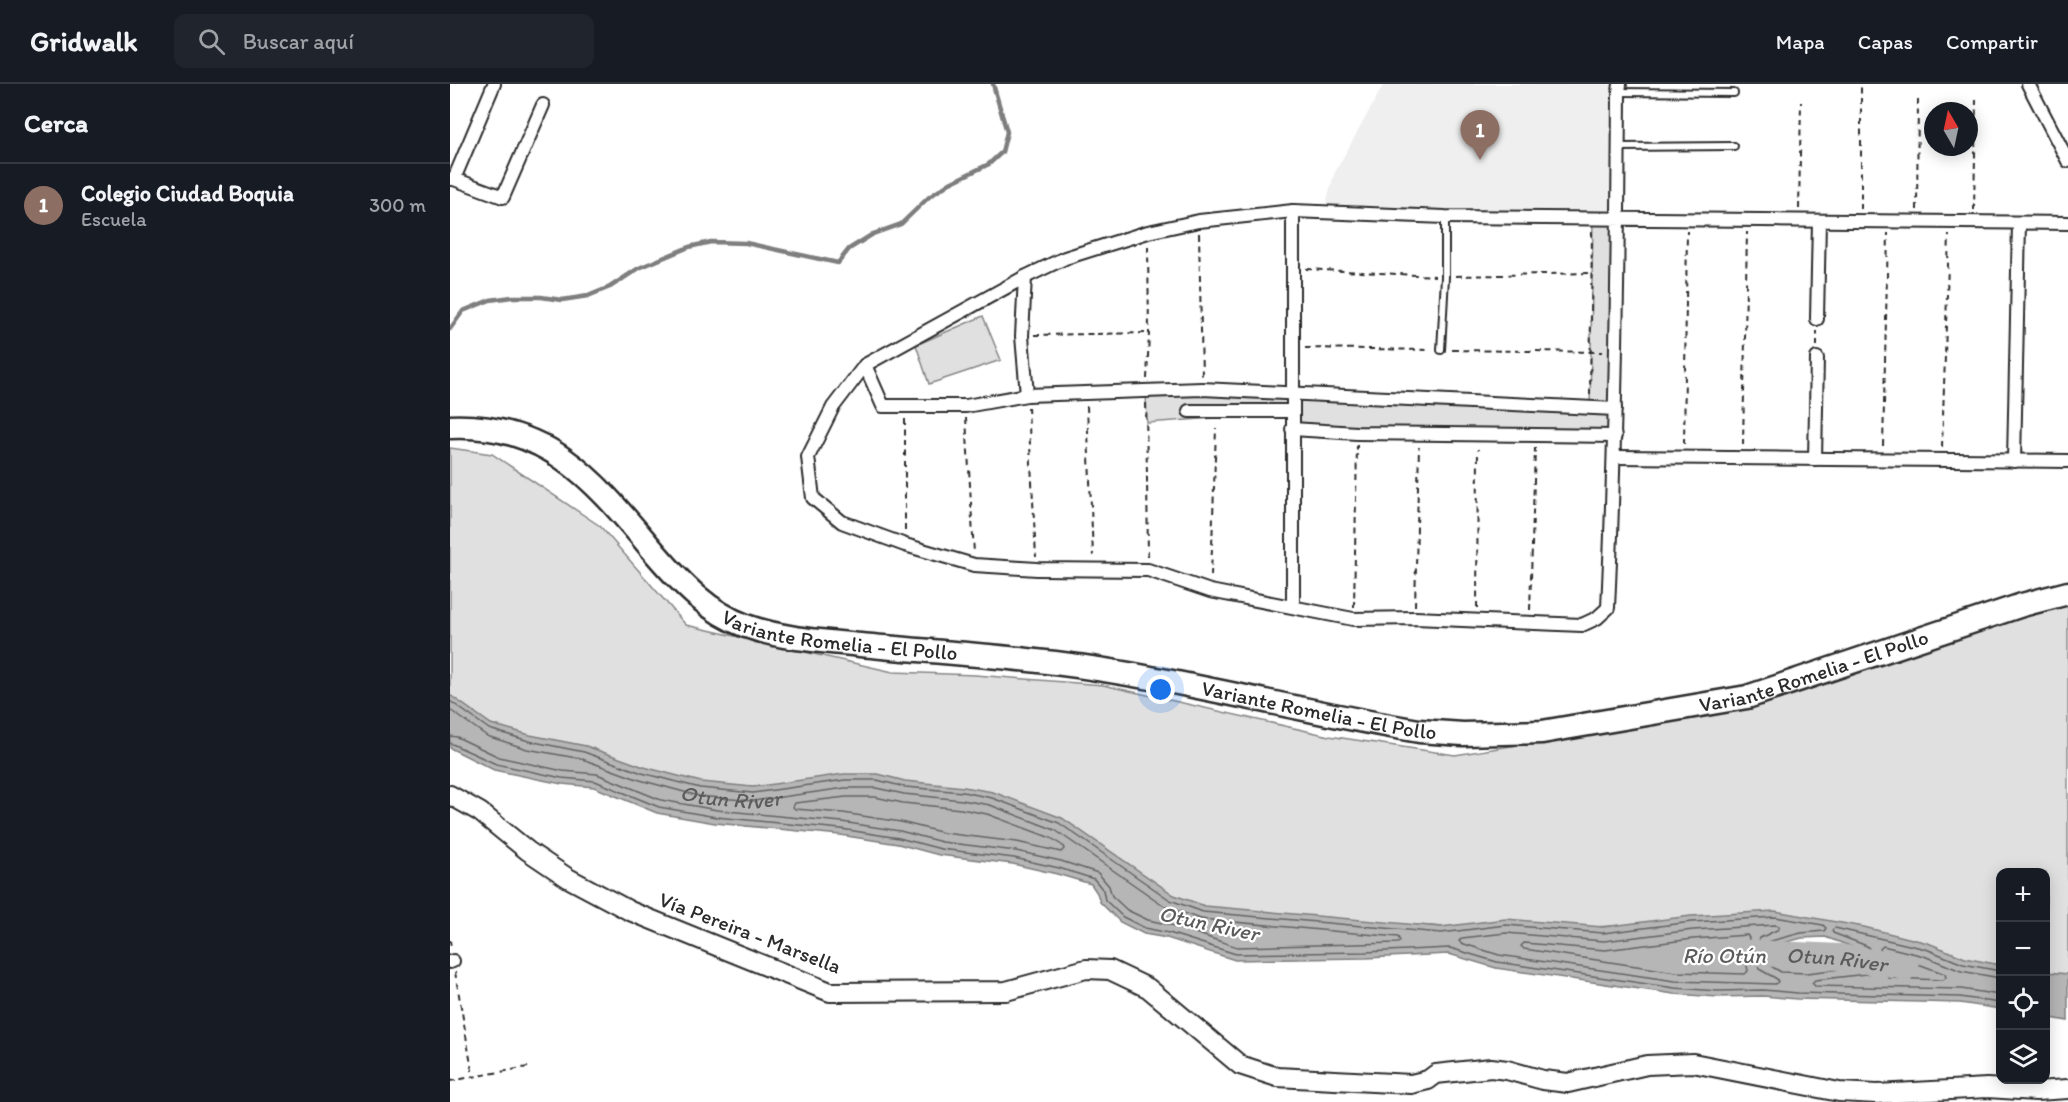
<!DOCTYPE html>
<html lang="es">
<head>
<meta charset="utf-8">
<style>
  body { margin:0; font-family:Itim,sans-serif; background:#20242c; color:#f1f3f6 }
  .controls { position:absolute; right:18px; bottom:18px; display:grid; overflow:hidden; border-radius:12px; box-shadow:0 3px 15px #0003 }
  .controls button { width:54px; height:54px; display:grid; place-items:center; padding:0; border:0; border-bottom:2px solid #363941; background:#171b24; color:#f1f3f6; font:30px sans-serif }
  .compass { position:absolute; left:1474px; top:18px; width:54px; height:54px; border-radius:50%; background:#171b24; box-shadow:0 3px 15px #0003; rotate:351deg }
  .you { position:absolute; left:711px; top:606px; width:21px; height:21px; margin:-15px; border:4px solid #fff; border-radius:50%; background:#1a73e8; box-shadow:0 0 0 9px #1a73e833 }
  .badge { display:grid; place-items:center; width:39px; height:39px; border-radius:50%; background:#8c9099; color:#fff; font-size:20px; font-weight:700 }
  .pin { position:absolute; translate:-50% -50px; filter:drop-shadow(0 2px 3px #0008) }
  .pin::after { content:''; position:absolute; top:32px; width:21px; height:18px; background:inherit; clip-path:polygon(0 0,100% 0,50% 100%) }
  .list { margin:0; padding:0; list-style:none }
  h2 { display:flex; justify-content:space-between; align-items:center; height:78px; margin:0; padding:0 24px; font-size:26px }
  h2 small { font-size:20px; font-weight:400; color:#9ea1a6 }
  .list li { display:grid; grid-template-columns:39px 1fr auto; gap:18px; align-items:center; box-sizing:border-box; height:84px; padding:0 24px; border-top:2px solid #363941 }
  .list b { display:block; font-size:22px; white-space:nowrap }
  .list p { margin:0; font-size:20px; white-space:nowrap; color:#9ea1a6 }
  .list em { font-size:20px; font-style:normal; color:#9ea1a6 }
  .icon { flex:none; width:33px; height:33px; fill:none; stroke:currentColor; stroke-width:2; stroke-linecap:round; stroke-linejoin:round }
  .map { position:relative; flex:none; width:1618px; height:1018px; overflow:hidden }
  header { display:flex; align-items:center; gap:36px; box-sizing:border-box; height:84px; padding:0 30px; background:#171b24; border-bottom:2px solid #363941 }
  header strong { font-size:28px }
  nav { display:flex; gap:33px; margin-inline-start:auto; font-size:21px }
  .search { width:420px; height:54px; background:#20242c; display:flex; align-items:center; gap:15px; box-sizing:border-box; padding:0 21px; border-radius:12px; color:#9ea1a6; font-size:22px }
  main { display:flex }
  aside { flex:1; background:#171b24 }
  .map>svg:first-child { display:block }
</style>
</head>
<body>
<header>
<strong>Gridwalk</strong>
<div class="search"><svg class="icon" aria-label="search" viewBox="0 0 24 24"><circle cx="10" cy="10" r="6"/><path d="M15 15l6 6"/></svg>Buscar aquí</div>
<nav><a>Mapa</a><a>Capas</a><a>Compartir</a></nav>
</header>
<main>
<aside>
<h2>Cerca<small></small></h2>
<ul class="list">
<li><span class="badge" style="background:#8d6e63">1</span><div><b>Colegio Ciudad Boquia</b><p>Escuela</p></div><em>300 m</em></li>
</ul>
</aside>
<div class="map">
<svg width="1618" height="1018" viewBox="0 0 1618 1018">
  <rect width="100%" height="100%" fill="#fff"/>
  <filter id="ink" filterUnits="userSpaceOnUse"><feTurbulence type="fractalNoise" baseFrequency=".0167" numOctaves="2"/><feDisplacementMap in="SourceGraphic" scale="12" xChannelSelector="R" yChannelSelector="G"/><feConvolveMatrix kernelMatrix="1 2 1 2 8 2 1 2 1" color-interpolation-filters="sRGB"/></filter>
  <g filter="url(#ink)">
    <polygon fill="#efefef" points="934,0 1170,0 1168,134 874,127 884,90"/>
    <g fill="#e0e0e0" stroke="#868686" stroke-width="1.5">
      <polygon points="1143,134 1168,134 1165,352 842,345 841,333 765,334 697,339 696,307 1140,325"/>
      <polygon points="533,232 551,276 479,300 466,261"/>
      <polygon points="0,364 42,370 150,442 236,541 443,588 525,591 653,601 879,652 1005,671 1203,639 1618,519 1618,893 1596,889 1596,788 1550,788 1550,881 1315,840 1223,846 1162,842 1061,847 963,841 873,845 707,819 656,764 257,714 0,636"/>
    </g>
    <g fill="#b6b6b6" stroke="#7e7e7e" stroke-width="1.5" fill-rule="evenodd">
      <path d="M0,611L41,640L80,651L136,662L194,683L251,698L303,703L394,690H428L455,697L514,703L543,708L612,734L724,811L755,822L991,843L1056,835L1153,843L1241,832L1325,827L1414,843L1478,859L1515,874L1550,881V925L1510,919L1347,915L1313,912L1268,913L1224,910L1046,884L999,870L916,874L785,876L717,854L694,850L670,838L650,818L647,809L641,800L607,790L563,780L489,771L448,760L390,751L265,739L207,729L144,703L112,700L44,686L0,664ZM1375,853L1414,867L1421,877C1388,882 1348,890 1317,874L1321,862L1352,854Z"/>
      <polygon points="1596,888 1618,890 1618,937 1596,933"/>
    </g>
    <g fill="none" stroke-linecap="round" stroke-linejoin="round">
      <g stroke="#636363" stroke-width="1.5">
        <polyline points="0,617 39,645 79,657 134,668 192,689 250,704 303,709 395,696 427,696 455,703 513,708 542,714 609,739 720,816 753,828 991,849 1056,841 1153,849 1242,838 1325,833 1373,841 1376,844 1374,847 1351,849 1317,858 1312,872 1312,877 1331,888 1357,889 1424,881 1426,873 1417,862 1383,849 1382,846 1385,844 1476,865 1513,880 1550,887"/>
        <path id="s1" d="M0,626L37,652L77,665L132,675L190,696L249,712L303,717L395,704H426L454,710L512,716L540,721L605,746L716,823L751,835L948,853L950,857L948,859L787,863L721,841L698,836L677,826L662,812L659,802L648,789L611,777L566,767L492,758L450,747L392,738L267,726L211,716L147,690L113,687L49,673L7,653L0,652"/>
        <polyline points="0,659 46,680 112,694 145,697 209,723 266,733 391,745 449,754 491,765 564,774 609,784 644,795 653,806 655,816 673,833 695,844 719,849 786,870 915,868 1000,864 1047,878 1225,904 1268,907 1313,906 1348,909 1510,913 1550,919"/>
        <polygon points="396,713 425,713 453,719 511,725 537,730 601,754 613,762 614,765 611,768 567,758 494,749 451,738 393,729 345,725 343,723 345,719"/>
        <polygon points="1325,841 1329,842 1329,845 1310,854 1304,874 1309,885 1327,895 1328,898 1325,900 1225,897 1049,871 1011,859 1009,857 1012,854 1056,849 1154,857 1243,846"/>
        <polygon points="1297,851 1299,854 1295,873 1298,887 1295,890 1226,888 1074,865 1071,862 1074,859 1155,866 1243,855"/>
        <polygon points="1446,875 1471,881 1495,890 1496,894 1493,896 1439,894 1437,891 1443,876"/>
        <path d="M1550,894L1511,887L1474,872L1433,862L1430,865C1435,875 1434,883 1425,889L1365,896L1362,899L1365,902L1511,905L1550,911"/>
      </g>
      <polyline stroke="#7e7e7e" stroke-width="4.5" points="0,245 13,227 40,216 62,213 91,213 112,216 138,212 160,203 189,184 239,163 261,158 296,159 388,179 399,165 423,150 451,140 479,113 500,99 539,80 552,68 557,48 543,0"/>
      <path stroke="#b6b6b6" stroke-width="26" id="s2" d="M1283,868L1390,873L1456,883"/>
      <defs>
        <g id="lane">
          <polyline points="1169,8 1284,9"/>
          <polyline points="1169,63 1284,62"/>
          <polyline points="991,266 995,193 995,133"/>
        </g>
        <g id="street">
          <path d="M1170,0L1169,8C1168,180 1166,352 1158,524L1147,534L1132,541L965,534L903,535L760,507L698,486L587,485L524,481L455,461L392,438L363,414L358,373L383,323L415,281L575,193L615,174L698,148L749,137L843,127L995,133L1618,139"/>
          <polyline points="1578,0 1618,77"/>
          <polyline points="0,95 4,95 53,113 93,21"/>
          <polyline points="4,95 44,0"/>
          <polyline points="843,127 843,522"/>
          <polyline points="575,193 572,252 577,311"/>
          <polyline points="1367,235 1369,137"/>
          <polyline points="415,281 433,322 516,322 577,311 752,305 1165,325"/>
          <polyline points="739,327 842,327"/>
          <polyline points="842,345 907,349 1165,352"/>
          <polyline points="1165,373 1618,377"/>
          <polyline points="1365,375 1367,274"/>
          <polyline points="1564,377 1569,139"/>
          <polyline points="0,878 3,877"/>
        </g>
        <polyline id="secondary" points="0,711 30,728 78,767 118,794 180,827 380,908 556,907 636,885 660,886 698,904 790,981 827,993 961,1000 978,996 986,990 1041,984 1057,986 1093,996 1118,999 1197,981 1243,979 1389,1008 1427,1010 1537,1004 1586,1007 1618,1005"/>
        <g id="highway">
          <path id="s3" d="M0,343C101,339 146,399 206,470C232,500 258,528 296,542C332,555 372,557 410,561C475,567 540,571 605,579C727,594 847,627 969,647L1013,650L1092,648L1297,613L1572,521L1618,509"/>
        </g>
      </defs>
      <use href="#lane" stroke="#2b2b2b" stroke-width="10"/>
      <use href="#street" stroke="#2b2b2b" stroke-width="16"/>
      <use href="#secondary" stroke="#2b2b2b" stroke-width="22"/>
      <use href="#highway" stroke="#2b2b2b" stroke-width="27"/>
      <g stroke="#2b2b2b" stroke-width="2" stroke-dasharray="6 4.5" stroke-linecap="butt">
        <polyline points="1349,125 1351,18"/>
        <polyline points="1411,125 1411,0"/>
        <polyline points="1467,126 1468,16"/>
        <polyline points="1524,126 1526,16"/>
        <polyline points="749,149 752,293"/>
        <polyline points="856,185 985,192"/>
        <polyline points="1006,192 1140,189"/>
        <polyline points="584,251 698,249"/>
        <polyline points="1367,262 1367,247"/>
        <polyline points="855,264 981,266"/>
        <polyline points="1002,266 1152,268"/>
        <polyline points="697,295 699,249 698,163"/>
        <polyline points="1140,311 1142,146"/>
        <polyline points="696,319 698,472"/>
        <polyline points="637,322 643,472"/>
        <polyline points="578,323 586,473"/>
        <polyline points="516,334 524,469"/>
        <polyline points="1234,360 1237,147"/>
        <polyline points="1293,361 1297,148"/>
        <polyline points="1433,362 1438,149"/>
        <polyline points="1492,363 1499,150"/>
        <polyline points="455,446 455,335"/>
        <polyline points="761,492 766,344"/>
        <polyline points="965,522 969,363"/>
        <polyline points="904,523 907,361"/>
        <polyline points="1027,524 1028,365"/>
        <polyline points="1080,526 1085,364"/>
        <polyline points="0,856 1,865"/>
        <polyline points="5,888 23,992"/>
        <polyline points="0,997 78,983"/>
      </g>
      <use href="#lane" stroke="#fff" stroke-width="6"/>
      <use href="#street" stroke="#fff" stroke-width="12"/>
      <use href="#secondary" stroke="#fff" stroke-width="18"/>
      <use href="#highway" stroke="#fff" stroke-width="22"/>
    </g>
  </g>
  <g text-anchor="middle" stroke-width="4.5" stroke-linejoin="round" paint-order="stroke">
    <g font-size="21" fill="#2b2b2b" stroke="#fff">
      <text dy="7" stroke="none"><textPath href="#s3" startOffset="464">Variante Romelia - El Pollo</textPath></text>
      <text dy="7" stroke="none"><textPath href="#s3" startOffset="1454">Variante Romelia - El Pollo</textPath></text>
      <text dy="7" stroke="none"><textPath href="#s3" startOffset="950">Variante Romelia - El Pollo</textPath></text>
      <text transform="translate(300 849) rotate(21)" y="7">Vía Pereira - Marsella</text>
    </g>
    <g font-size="22" font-style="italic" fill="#5c5c5c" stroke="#fff">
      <text dy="8" stroke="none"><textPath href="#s1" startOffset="298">Otun River</textPath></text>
      <text transform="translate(759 839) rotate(12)" y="8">Otun River</text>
      <text x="1274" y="879">Río Otún</text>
      <text dy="8" stroke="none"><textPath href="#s2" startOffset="104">Otun River</textPath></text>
    </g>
  </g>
</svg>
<div class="controls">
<button>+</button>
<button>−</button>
<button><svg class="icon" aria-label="locate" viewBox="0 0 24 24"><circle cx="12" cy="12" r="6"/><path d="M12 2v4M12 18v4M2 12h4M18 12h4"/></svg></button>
<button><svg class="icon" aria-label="layers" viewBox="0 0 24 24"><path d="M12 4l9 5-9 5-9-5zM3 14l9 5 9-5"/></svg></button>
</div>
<svg class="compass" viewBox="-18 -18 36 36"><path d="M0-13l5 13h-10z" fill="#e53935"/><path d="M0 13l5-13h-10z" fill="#9ea1a6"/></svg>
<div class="you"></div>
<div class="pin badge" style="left:1030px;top:76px;background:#8d6e63">1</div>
</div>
</main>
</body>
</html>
